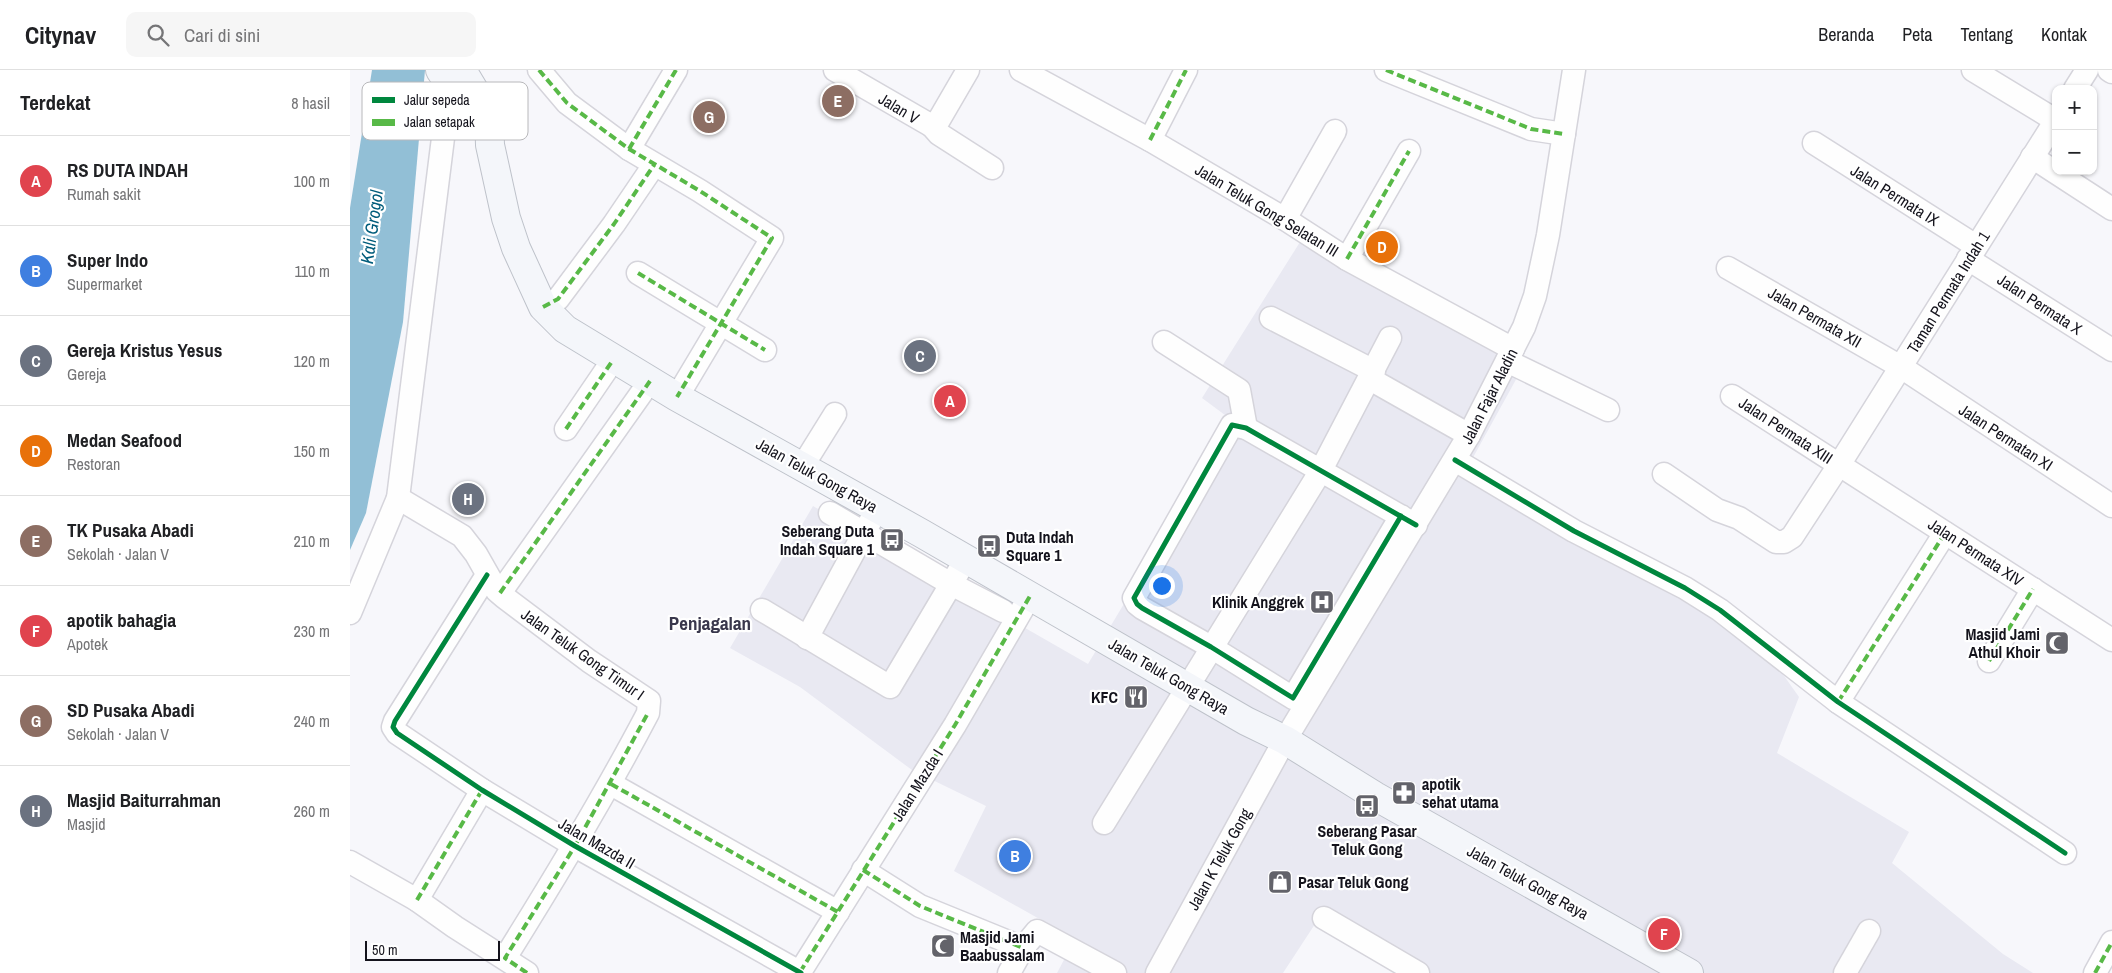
<!DOCTYPE html>
<html lang="id">
<head>
<meta charset="utf-8">
<style>
  body { margin:0; font-family:"Archivo Narrow",sans-serif; background:#f6f6f6; color:#202124 }
  .controls { position:absolute; right:15px; top:15px; display:grid; overflow:hidden; border-radius:10px; box-shadow:0 1px 4px #0004 }
  .controls button { width:45px; height:45px; display:grid; place-items:center; padding:0; border:0; border-bottom:1px solid #e0e0e0; background:#fff; color:#202124; font:25px sans-serif }
  .scale { position:absolute; left:15px; bottom:12px; width:135px; box-sizing:border-box; padding-left:5px; border:2px solid #14131c; border-top:0; font-size:14px; line-height:18px; white-space:nowrap; color:#14131c; -webkit-text-stroke:4px #fff; paint-order:stroke }
  .you { position:absolute; left:811px; top:515px; width:18px; height:18px; margin:-12px; border:4px solid #fff; border-radius:50%; background:#1a73e8; box-shadow:0 0 0 8px #1a73e833 }
  .badge { display:grid; place-items:center; width:32px; height:32px; border-radius:50%; background:#63636a; color:#fff; font-size:16px; font-weight:700 }
  .pin { position:absolute; translate:-50% -50%; border:2px solid #fff; box-shadow:0 1px 5px #0006 }
  .list { margin:0; padding:0; list-style:none }
  h2 { display:flex; justify-content:space-between; align-items:center; height:65px; margin:0; padding:0 20px; font-size:21px }
  h2 small { font-size:16px; font-weight:400; color:#757577 }
  .list li { display:grid; grid-template-columns:32px 1fr auto; gap:15px; align-items:center; box-sizing:border-box; height:90px; padding:0 20px; border-top:1px solid #e0e0e0 }
  .list b { display:block; font-size:19px; white-space:nowrap }
  .list p { margin:0; font-size:16px; white-space:nowrap; color:#757577 }
  .list em { font-size:16px; font-style:normal; color:#757577 }
  .icon { flex:none; width:28px; height:28px; fill:none; stroke:currentColor; stroke-width:2; stroke-linecap:round; stroke-linejoin:round }
  .map { position:relative; flex:none; width:1762px; height:903px; overflow:hidden }
  header { display:flex; align-items:center; gap:30px; box-sizing:border-box; height:70px; padding:0 25px; background:#fff; border-bottom:1px solid #e0e0e0 }
  header strong { font-size:24px }
  nav { display:flex; gap:28px; margin-inline-start:auto; font-size:18px }
  .search { width:350px; height:45px; background:#f6f6f6; display:flex; align-items:center; gap:12px; box-sizing:border-box; padding:0 18px; border-radius:10px; color:#757577; font-size:19px }
  main { display:flex }
  aside { flex:1; background:#fff }
  .map>svg:first-child { display:block }
</style>
</head>
<body>
<header>
<strong>Citynav</strong>
<div class="search"><svg class="icon" aria-label="search" viewBox="0 0 24 24"><circle cx="10" cy="10" r="6"/><path d="M15 15l6 6"/></svg>Cari di sini</div>
<nav><a>Beranda</a><a>Peta</a><a>Tentang</a><a>Kontak</a></nav>
</header>
<main>
<aside>
<h2>Terdekat<small>8 hasil</small></h2>
<ul class="list">
<li><span class="badge" style="background:#e0444e">A</span><div><b>RS DUTA INDAH</b><p>Rumah sakit</p></div><em>100 m</em></li>
<li><span class="badge" style="background:#3f7fe0">B</span><div><b>Super Indo</b><p>Supermarket</p></div><em>110 m</em></li>
<li><span class="badge" style="background:#6b7280">C</span><div><b>Gereja Kristus Yesus</b><p>Gereja</p></div><em>120 m</em></li>
<li><span class="badge" style="background:#e8710a">D</span><div><b>Medan Seafood</b><p>Restoran</p></div><em>150 m</em></li>
<li><span class="badge" style="background:#8d6e63">E</span><div><b>TK Pusaka Abadi</b><p>Sekolah · Jalan V</p></div><em>210 m</em></li>
<li><span class="badge" style="background:#e0444e">F</span><div><b>apotik bahagia</b><p>Apotek</p></div><em>230 m</em></li>
<li><span class="badge" style="background:#8d6e63">G</span><div><b>SD Pusaka Abadi</b><p>Sekolah · Jalan V</p></div><em>240 m</em></li>
<li><span class="badge" style="background:#6b7280">H</span><div><b>Masjid Baiturrahman</b><p>Masjid</p></div><em>260 m</em></li>
</ul>
</aside>
<div class="map">
<svg width="1762" height="903" viewBox="0 0 1762 903">
  <rect width="100%" height="100%" fill="#f7f7fb"/>
  <polygon fill="#e9e9f2" points="950,172 1174,295 1115,402 1375,544 1415,579 1449,627 1427,683 1559,762 1542,793 1653,884 1683,903 1061,903 967,851 933,903 707,903 725,869 604,801 636,736 562,700 450,617 380,578 463,436 738,594 883,351 852,328"/>
  <polygon fill="#92bfd6" points="22,0 75,0 53,252 16,443 0,480 0,138"/>
  <g fill="none" stroke-linecap="round" stroke-linejoin="round">
    <defs>
      <g id="minor">
        <polyline points="189,0 217,33 279,79 350,121 422,168 327,327"/>
        <polyline points="485,0 582,56 586,55 618,0"/>
        <polyline points="671,0 800,70 935,149 997,189 1163,279"/>
        <polyline points="1036,0 1181,59 1214,64"/>
        <polyline points="1623,0 1705,50"/>
        <polyline points="1759,0 1762,2"/>
        <polyline points="1725,19 1737,0"/>
        <polyline points="582,56 589,64 642,98"/>
        <polyline points="800,70 836,0"/>
        <polyline points="1464,73 1626,176"/>
        <polyline points="279,79 326,0"/>
        <polyline points="1682,87 1762,139"/>
        <polyline points="935,149 985,61"/>
        <polyline points="997,189 1059,81"/>
        <polyline points="1618,189 1762,280"/>
        <polyline points="1378,198 1551,297 1762,436"/>
        <polyline points="288,203 415,280"/>
        <polyline points="193,237 208,229 264,154 304,95"/>
        <polyline points="921,248 1024,301"/>
        <polyline points="814,272 889,320 896,358"/>
        <polyline points="1157,291 1258,340"/>
        <polyline points="1020,309 1119,365"/>
        <polyline points="1382,326 1762,570"/>
        <polyline points="216,359 263,290"/>
        <polyline points="1105,390 1224,461 1335,518 1370,540 1488,632 1715,783"/>
        <polyline points="452,397 485,344"/>
        <polyline points="1314,404 1367,440 1389,448 1426,472 1434,472 1442,467 1489,395 1706,50"/>
        <path d="M48,428L112,466L126,484L147,521L154,527L239,591L299,631L298,643C254,727 205,808 155,888"/>
        <polyline points="480,443 601,514 653,541"/>
        <polyline points="1051,446 943,628 861,577 792,538 787,534 784,528 882,355 896,358 1066,455"/>
        <polyline points="137,505 45,651 43,657 47,663 132,720 225,776 451,903"/>
        <polyline points="150,523 300,311"/>
        <polyline points="412,540 540,617 616,489"/>
        <polyline points="0,543 48,428 100,12"/>
        <polyline points="457,568 521,450"/>
        <polyline points="1639,591 1683,519"/>
        <polyline points="1488,632 1595,463"/>
        <polyline points="935,670 1119,365 1174,257 1185,226 1198,165 1224,0"/>
        <polyline points="261,714 488,842"/>
        <polyline points="754,753 970,402 1040,268"/>
        <polyline points="0,792 67,830 105,857 177,903"/>
        <polyline points="513,800 570,836 673,878"/>
        <polyline points="67,830 132,720"/>
        <polyline points="974,848 1068,903"/>
        <polyline points="450,902 605,655 680,526"/>
        <polyline points="659,903 673,878 687,861 765,903"/>
        <polyline points="807,903 932,675"/>
        <polyline points="1495,903 1519,861"/>
        <polyline points="1745,903 1762,872"/>
      </g>
      <g id="major">
        <polyline points="90,0 113,35"/>
        <polyline points="112,0 139,45 140,75 156,148 166,178 193,237 215,259 327,327 571,463 896,651 935,670 1025,726 1339,903"/>
      </g>
    </defs>
    <use href="#minor" stroke="#d5d4db" stroke-width="25"/>
    <use href="#major" stroke="#bec2ca" stroke-width="30"/>
    <use href="#minor" stroke="#fefefe" stroke-width="22"/>
    <use href="#major" stroke="#f4f6fa" stroke-width="28"/>
    <g stroke="#58b947" stroke-width="4" stroke-dasharray="8 4" stroke-linecap="butt">
      <polyline points="189,0 217,33 279,79 350,121 422,168 327,327"/>
      <polyline points="1036,0 1181,59 1214,64"/>
      <polyline points="800,70 836,0"/>
      <polyline points="279,79 326,0"/>
      <polyline points="997,189 1059,81"/>
      <polyline points="288,203 415,280"/>
      <polyline points="193,237 208,229 264,154 304,95"/>
      <polyline points="216,359 263,290"/>
      <polyline points="150,523 300,311"/>
      <polyline points="1639,591 1683,519"/>
      <polyline points="1488,632 1595,463"/>
      <polyline points="261,714 488,842"/>
      <polyline points="513,800 570,836 673,878"/>
      <polyline points="67,830 132,720"/>
      <polyline points="450,902 605,655 680,526"/>
      <polyline points="177,903 155,888 225,776 298,643"/>
      <polyline points="1745,903 1762,872"/>
    </g>
    <defs>
      <g id="cycleway">
        <polyline points="1105,390 1224,461 1335,518 1370,540 1488,632 1715,783"/>
        <polyline points="1051,446 943,628 861,577 792,538 787,534 784,528 882,355 896,358 1066,455"/>
        <polyline points="137,505 45,651 43,657 47,663 132,720 225,776 451,903"/>
      </g>
    </defs>
    <use href="#cycleway" stroke="#fff" stroke-width="8"/>
    <use href="#cycleway" stroke="#00873e" stroke-width="5"/>
  </g>
  <defs>
    <symbol id="bus-square" viewBox="-11 -11 22 22"><rect x="-9" y="-9" width="18" height="18" rx="4" fill="#63636a" stroke="#fff"/><path d="M-5-6H5V4H4V6H2V4H-2V6H-4V4H-5ZM-3.5-4V0h7V-4ZM-3.5 1.2v1.5H-2V1.2ZM2 1.2v1.5H3.5V1.2Z" fill="#fff"/></symbol>
    <symbol id="hospital-square" viewBox="-11 -11 22 22"><rect x="-9" y="-9" width="18" height="18" rx="4" fill="#63636a" stroke="#fff"/><path d="M-5-5h3v3.5h4V-5h3V5h-3V1.5h-4V5h-3Z" fill="#fff"/></symbol>
    <symbol id="mosque-square" viewBox="-11 -11 22 22"><rect x="-9" y="-9" width="18" height="18" rx="4" fill="#63636a" stroke="#fff"/><path d="M3.5-4.9A6 6 0 1 0 3.5 4.9A5 5 0 1 1 3.5-4.9Z" fill="#fff"/></symbol>
    <symbol id="restaurant-square" viewBox="-11 -11 22 22"><rect x="-9" y="-9" width="18" height="18" rx="4" fill="#63636a" stroke="#fff"/><path d="M-5-6h1v4h1v-4h1v4h1v-4h1v5L-1.5 .5V6h-2V.5L-5-1ZM5-6V6H3V1.5H1.5Q1.5-4 5-6Z" fill="#fff"/></symbol>
    <symbol id="pharmacy-square" viewBox="-11 -11 22 22"><rect x="-9" y="-9" width="18" height="18" rx="4" fill="#63636a" stroke="#fff"/><path d="M-2-6h4v4h4v4h-4v4h-4v-4h-4v-4h4Z" fill="#fff"/></symbol>
    <symbol id="shop-square" viewBox="-11 -11 22 22"><rect x="-9" y="-9" width="18" height="18" rx="4" fill="#63636a" stroke="#fff"/><path d="M-5-2.5h2.3a2.7 3.5 0 0 1 5.4 0H5L5.5 6h-11ZM-1.5-2.5h3a1.5 2.3 0 0 0-3 0Z" fill="#fff"/></symbol>
  </defs>
  <g fill-rule="evenodd">
    <use href="#bus-square" x="528" y="456" width="28" height="28"/>
    <use href="#bus-square" x="625" y="462" width="28" height="28"/>
    <use href="#hospital-square" x="958" y="518" width="28" height="28"/>
    <use href="#mosque-square" x="1693" y="559" width="28" height="28"/>
    <use href="#restaurant-square" x="772" y="613" width="28" height="28"/>
    <use href="#pharmacy-square" x="1040" y="709" width="28" height="28"/>
    <use href="#bus-square" x="1003" y="722" width="28" height="28"/>
    <use href="#shop-square" x="916" y="798" width="28" height="28"/>
    <use href="#mosque-square" x="579" y="862" width="28" height="28"/>
  </g>
  <g text-anchor="middle" stroke-width="4.5" stroke-linejoin="round" paint-order="stroke">
    <g font-size="16" fill="#14131c" stroke="#fff">
      <text transform="translate(549 38) rotate(31)" y="6">Jalan V</text>
      <text transform="translate(1545 125) rotate(32)" y="6">Jalan Permata IX</text>
      <text transform="translate(917 140) rotate(31)" y="6">Jalan Teluk Gong Selatan III</text>
      <text transform="translate(1598 222) rotate(-58)" y="6">Taman Permata Indah 1</text>
      <text transform="translate(1690 234) rotate(33)" y="6">Jalan Permata X</text>
      <text transform="translate(1465 247) rotate(30)" y="6">Jalan Permata XII</text>
      <text transform="translate(1139 326) rotate(-63)" y="6">Jalan Fajar Aladin</text>
      <text transform="translate(1436 360) rotate(33)" y="6">Jalan Permata XIII</text>
      <text transform="translate(1656 367) rotate(33)" y="6">Jalan Permatan XI</text>
      <text transform="translate(467 405) rotate(29)" y="6">Jalan Teluk Gong Raya</text>
      <text transform="translate(1626 482) rotate(33)" y="6">Jalan Permata XIV</text>
      <text transform="translate(233 584) rotate(35)" y="6">Jalan Teluk Gong Timur I</text>
      <text transform="translate(819 606) rotate(30)" y="6">Jalan Teluk Gong Raya</text>
      <text transform="translate(567 715) rotate(-58)" y="6">Jalan Mazda I</text>
      <text transform="translate(247 773) rotate(30)" y="6">Jalan Mazda II</text>
      <text transform="translate(869 789) rotate(-61)" y="6">Jalan K Teluk Gong</text>
      <text transform="translate(1178 812) rotate(29)" y="6">Jalan Teluk Gong Raya</text>
    </g>
    <g font-size="16" font-weight="bold" fill="#14131c" stroke="#fff" text-anchor="end">
      <text x="524" y="467">Seberang Duta<tspan x="524" dy="18">Indah Square 1</tspan></text>
      <text x="656" y="473" text-anchor="start">Duta Indah<tspan x="656" dy="18">Square 1</tspan></text>
      <text x="954" y="538">Klinik Anggrek</text>
      <text x="1690" y="570">Masjid Jami<tspan x="1690" dy="18">Athul Khoir</tspan></text>
      <text x="768" y="633">KFC</text>
      <text x="1072" y="720" text-anchor="start">apotik<tspan x="1072" dy="18">sehat utama</tspan></text>
      <text x="1017" y="767" text-anchor="middle">Seberang Pasar<tspan x="1017" dy="18">Teluk Gong</tspan></text>
      <text x="948" y="818" text-anchor="start">Pasar Teluk Gong</text>
      <text x="610" y="873" text-anchor="start">Masjid Jami<tspan x="610" dy="18">Baabussalam</tspan></text>
    </g>
    <g font-size="18" font-style="italic" fill="#005c7b" stroke="#fff">
      <text transform="translate(22 157) rotate(-82)" y="6">Kali Grogol</text>
    </g>
    <g font-size="19" font-weight="bold" fill="#39374c" stroke="#fff">
      <text x="360" y="560">Penjagalan</text>
    </g>
  </g>
  <rect x="12" y="12" width="166" height="58" rx="8" fill="#fff" stroke="#b8b8bb" stroke-width="1"/>
  <rect x="22" y="27" width="23" height="6" fill="#00873e"/>
  <rect x="22" y="49" width="23" height="7" fill="#58b947"/>
  <g font-size="14" fill="#14131c">
    <text x="54" y="35">Jalur sepeda</text>
    <text x="54" y="57">Jalan setapak</text>
  </g>
</svg>
<div class="controls">
<button>+</button>
<button>−</button>
</div>
<div class="scale">50 m</div>
<div class="you"></div>
<div class="pin badge" style="left:600px;top:331px;background:#e0444e">A</div>
<div class="pin badge" style="left:665px;top:786px;background:#3f7fe0">B</div>
<div class="pin badge" style="left:570px;top:286px;background:#6b7280">C</div>
<div class="pin badge" style="left:1032px;top:177px;background:#e8710a">D</div>
<div class="pin badge" style="left:488px;top:31px;background:#8d6e63">E</div>
<div class="pin badge" style="left:1314px;top:864px;background:#e0444e">F</div>
<div class="pin badge" style="left:359px;top:47px;background:#8d6e63">G</div>
<div class="pin badge" style="left:118px;top:429px;background:#6b7280">H</div>
</div>
</main>
</body>
</html>
